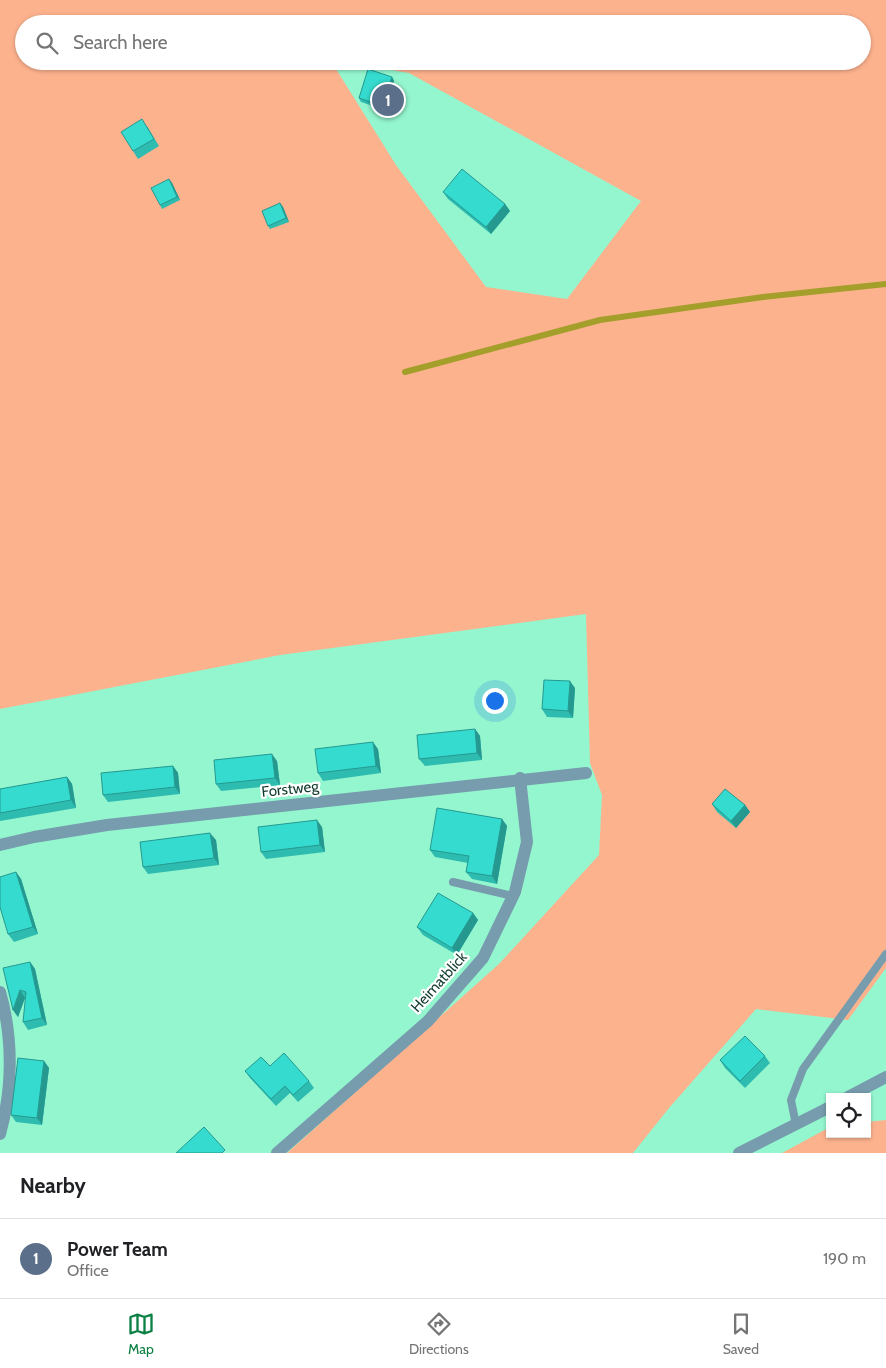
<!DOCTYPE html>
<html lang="en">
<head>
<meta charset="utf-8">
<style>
  body { margin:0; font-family:Cabin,sans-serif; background:#f6f6f6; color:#202124 }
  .controls { position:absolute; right:15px; bottom:15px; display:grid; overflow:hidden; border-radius:0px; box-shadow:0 1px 4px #0004 }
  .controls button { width:45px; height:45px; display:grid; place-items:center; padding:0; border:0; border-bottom:1px solid #e0e0e0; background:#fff; color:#202124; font:25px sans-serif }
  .you { position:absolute; left:494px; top:700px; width:18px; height:18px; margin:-12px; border:4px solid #fff; border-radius:50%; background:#1a73e8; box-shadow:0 0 0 8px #1a73e833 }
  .badge { display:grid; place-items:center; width:32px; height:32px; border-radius:50%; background:#0b8043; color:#fff; font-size:16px; font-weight:700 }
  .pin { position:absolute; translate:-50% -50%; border:2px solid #fff; box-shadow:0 1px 5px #0006 }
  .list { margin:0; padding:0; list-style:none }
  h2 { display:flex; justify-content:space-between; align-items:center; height:65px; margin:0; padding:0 20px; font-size:21px }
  h2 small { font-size:16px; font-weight:400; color:#757577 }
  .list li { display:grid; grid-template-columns:32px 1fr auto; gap:15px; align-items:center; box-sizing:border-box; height:80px; padding:0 20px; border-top:1px solid #e0e0e0 }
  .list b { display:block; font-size:19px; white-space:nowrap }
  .list p { margin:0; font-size:16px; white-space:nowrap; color:#757577 }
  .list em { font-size:16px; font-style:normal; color:#757577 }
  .icon { flex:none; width:28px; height:28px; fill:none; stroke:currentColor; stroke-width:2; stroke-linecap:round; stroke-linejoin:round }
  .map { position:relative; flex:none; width:886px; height:1153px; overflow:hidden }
  .search { position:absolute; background:#fff; box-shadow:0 1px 4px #0004; left:15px; right:15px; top:15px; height:55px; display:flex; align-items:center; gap:12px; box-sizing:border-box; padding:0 18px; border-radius:28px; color:#757577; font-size:19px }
  .sheet { height:145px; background:#fff }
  nav { display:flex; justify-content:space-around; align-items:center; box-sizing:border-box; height:70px; border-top:1px solid #e0e0e0; background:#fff; font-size:14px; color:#757577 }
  nav a { display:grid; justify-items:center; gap:2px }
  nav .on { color:#0b8043 }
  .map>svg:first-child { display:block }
</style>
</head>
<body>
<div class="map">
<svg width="886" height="1153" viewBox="0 0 886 1153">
  <rect width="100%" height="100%" fill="#94f6cf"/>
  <g fill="#fdb28e" fill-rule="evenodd">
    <path d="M0,0H886V968L848,1020L756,1009L669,1108L633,1153H287L499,964L599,855L602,795L590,763L586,614L280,655L0,709ZM24,24H862V61H340L409,73L641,201L567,299L486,287L396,165L331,61H24Z"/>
    <polygon points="886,1120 886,1153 782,1153 830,1127 830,1134 867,1134 867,1122"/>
  </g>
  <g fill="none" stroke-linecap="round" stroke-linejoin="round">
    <polyline stroke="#a49e2b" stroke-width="6" points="405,372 600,320 763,297 886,284"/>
    <g stroke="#769cad" stroke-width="8">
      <polyline points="453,882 513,896"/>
      <polyline points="796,1125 791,1100 803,1069 886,954"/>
    </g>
    <g stroke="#769cad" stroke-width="12">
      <polyline points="0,845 34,837 107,825 586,773"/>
      <path d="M0,992C13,1037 13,1088 0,1134"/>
      <polyline points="848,1097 886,1077"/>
      <polyline points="277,1153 428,1021 483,958 515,892 527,842 520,778"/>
      <polyline points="739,1153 830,1107"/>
    </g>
  </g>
  <g fill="#2ebcb1">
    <polygon points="392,77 394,81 385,110 361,102 359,98"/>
    <polygon points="147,126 159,146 138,159 133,151"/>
    <polygon points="169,179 172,183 180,200 162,209 160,205"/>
    <polygon points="443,192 505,204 510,211 491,234 448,199"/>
    <polygon points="280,203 283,207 289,222 270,229 268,226"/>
    <polygon points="575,688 573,718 547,717 542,709"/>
    <polygon points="475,729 480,736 482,760 425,766 419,759"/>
    <polygon points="378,749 381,773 323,781 318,773"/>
    <polygon points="277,761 280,785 221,791 216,784"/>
    <polygon points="173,766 178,773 180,794 108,802 103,795"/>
    <polygon points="67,777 72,784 76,808 0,821 0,789"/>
    <polygon points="712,804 745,805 750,812 736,828 717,812"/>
    <polygon points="502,819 507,826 497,884 472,879 466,872 468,863 435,857 430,850"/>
    <polygon points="322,827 325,852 266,859 261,852"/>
    <polygon points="216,840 219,865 148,874 143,867"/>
    <polygon points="16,872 21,879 38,934 14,942 8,934"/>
    <polygon points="473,913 478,920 457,955 423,935 417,927"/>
    <polygon points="30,962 35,969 47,1025 28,1030 23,1022 26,998 25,998 18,1017 13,1010"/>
    <polygon points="765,1056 770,1063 745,1088 725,1068 720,1060"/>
    <polygon points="44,1061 49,1068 42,1125 16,1122 11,1115"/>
    <polygon points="270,1066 309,1081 314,1088 298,1102 290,1093 276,1106 250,1078 245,1071"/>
  </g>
  <g fill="#259990">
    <polygon points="392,77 394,81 385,110 382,106"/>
    <polygon points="169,179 172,183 180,200 177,197"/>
    <polygon points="280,203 283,207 289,222 286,218"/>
    <polygon points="505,204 510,211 491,234 486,227"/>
    <polygon points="570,681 575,688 573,718 568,711"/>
    <polygon points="475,729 480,736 482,760 477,753"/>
    <polygon points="373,742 378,749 381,773 376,766"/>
    <polygon points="272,754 277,761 280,785 275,778"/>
    <polygon points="173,766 178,773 180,794 175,787"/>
    <polygon points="67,777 72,784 76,808 71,800"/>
    <polygon points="745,805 750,812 736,828 731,821"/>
    <polygon points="502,819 507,826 497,884 492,876"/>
    <polygon points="317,820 322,827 325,852 320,845"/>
    <polygon points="210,833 216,840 219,865 214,858"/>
    <polygon points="16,872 21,879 38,934 33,927"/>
    <polygon points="473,913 478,920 457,955 452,948"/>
    <polygon points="30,962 35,969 47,1025 42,1018"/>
    <polygon points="20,990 25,998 18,1017 13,1010"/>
    <polygon points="44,1061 49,1068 42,1125 37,1118"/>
  </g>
  <g fill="#35dbce" stroke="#259990">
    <polygon points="368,69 392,77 382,106 359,98"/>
    <polygon points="142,119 154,139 133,151 121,132"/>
    <polygon points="462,169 505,204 486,227 443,192"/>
    <polygon points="169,179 177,197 160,205 151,188"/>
    <polygon points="280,203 286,218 268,226 262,211"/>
    <polygon points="544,680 570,681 568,711 542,709"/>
    <polygon points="475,729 477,753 419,759 417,735"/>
    <polygon points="373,742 376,766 318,773 315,749"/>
    <polygon points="272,754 275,778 216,784 214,760"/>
    <polygon points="173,766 175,787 103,795 101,773"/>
    <polygon points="67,777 71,800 0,813 0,789"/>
    <polygon points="725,789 745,805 731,821 712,804"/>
    <polygon points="437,808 502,819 492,876 466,872 469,856 430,850"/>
    <polygon points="317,820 320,845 261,852 258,827"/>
    <polygon points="210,833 214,858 143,867 140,842"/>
    <polygon points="16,872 33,927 8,934 0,907 0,877"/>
    <polygon points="438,893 473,913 452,948 417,927"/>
    <polygon points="30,962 42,1018 23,1022 26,992 20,990 13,1010 3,968"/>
    <polygon points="745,1036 765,1056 740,1081 720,1060"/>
    <polygon points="284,1053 309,1081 293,1095 285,1086 271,1099 245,1071 261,1057 270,1066"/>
    <polygon points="18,1058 44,1061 37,1118 11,1115"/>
    <polygon points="204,1127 225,1150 222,1153 176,1153"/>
  </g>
  <g text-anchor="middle" stroke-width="4.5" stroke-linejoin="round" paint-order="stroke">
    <g font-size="15" fill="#103b2c" stroke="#fff">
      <text transform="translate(290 789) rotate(-6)" y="5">Forstweg</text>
      <text transform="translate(439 982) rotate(-48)" y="5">Heimatblick</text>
    </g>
  </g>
</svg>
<div class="controls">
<button><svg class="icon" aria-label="locate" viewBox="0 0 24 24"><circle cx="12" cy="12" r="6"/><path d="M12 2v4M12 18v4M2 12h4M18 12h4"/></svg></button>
</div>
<div class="you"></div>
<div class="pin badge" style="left:388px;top:100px;background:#5c6f8a">1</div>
<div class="search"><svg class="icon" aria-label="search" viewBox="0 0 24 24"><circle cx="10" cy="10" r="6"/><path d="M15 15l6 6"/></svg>Search here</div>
</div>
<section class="sheet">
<h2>Nearby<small></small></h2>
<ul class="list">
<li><span class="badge" style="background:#5c6f8a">1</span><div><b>Power Team</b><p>Office</p></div><em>190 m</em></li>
</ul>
</section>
<nav>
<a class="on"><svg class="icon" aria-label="map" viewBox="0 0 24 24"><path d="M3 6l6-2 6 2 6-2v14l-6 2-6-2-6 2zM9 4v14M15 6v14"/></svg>Map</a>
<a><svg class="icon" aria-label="directions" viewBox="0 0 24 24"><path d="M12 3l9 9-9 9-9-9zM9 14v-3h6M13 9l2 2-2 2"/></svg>Directions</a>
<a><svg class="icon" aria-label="saved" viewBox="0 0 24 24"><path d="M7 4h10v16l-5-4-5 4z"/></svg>Saved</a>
</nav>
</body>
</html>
